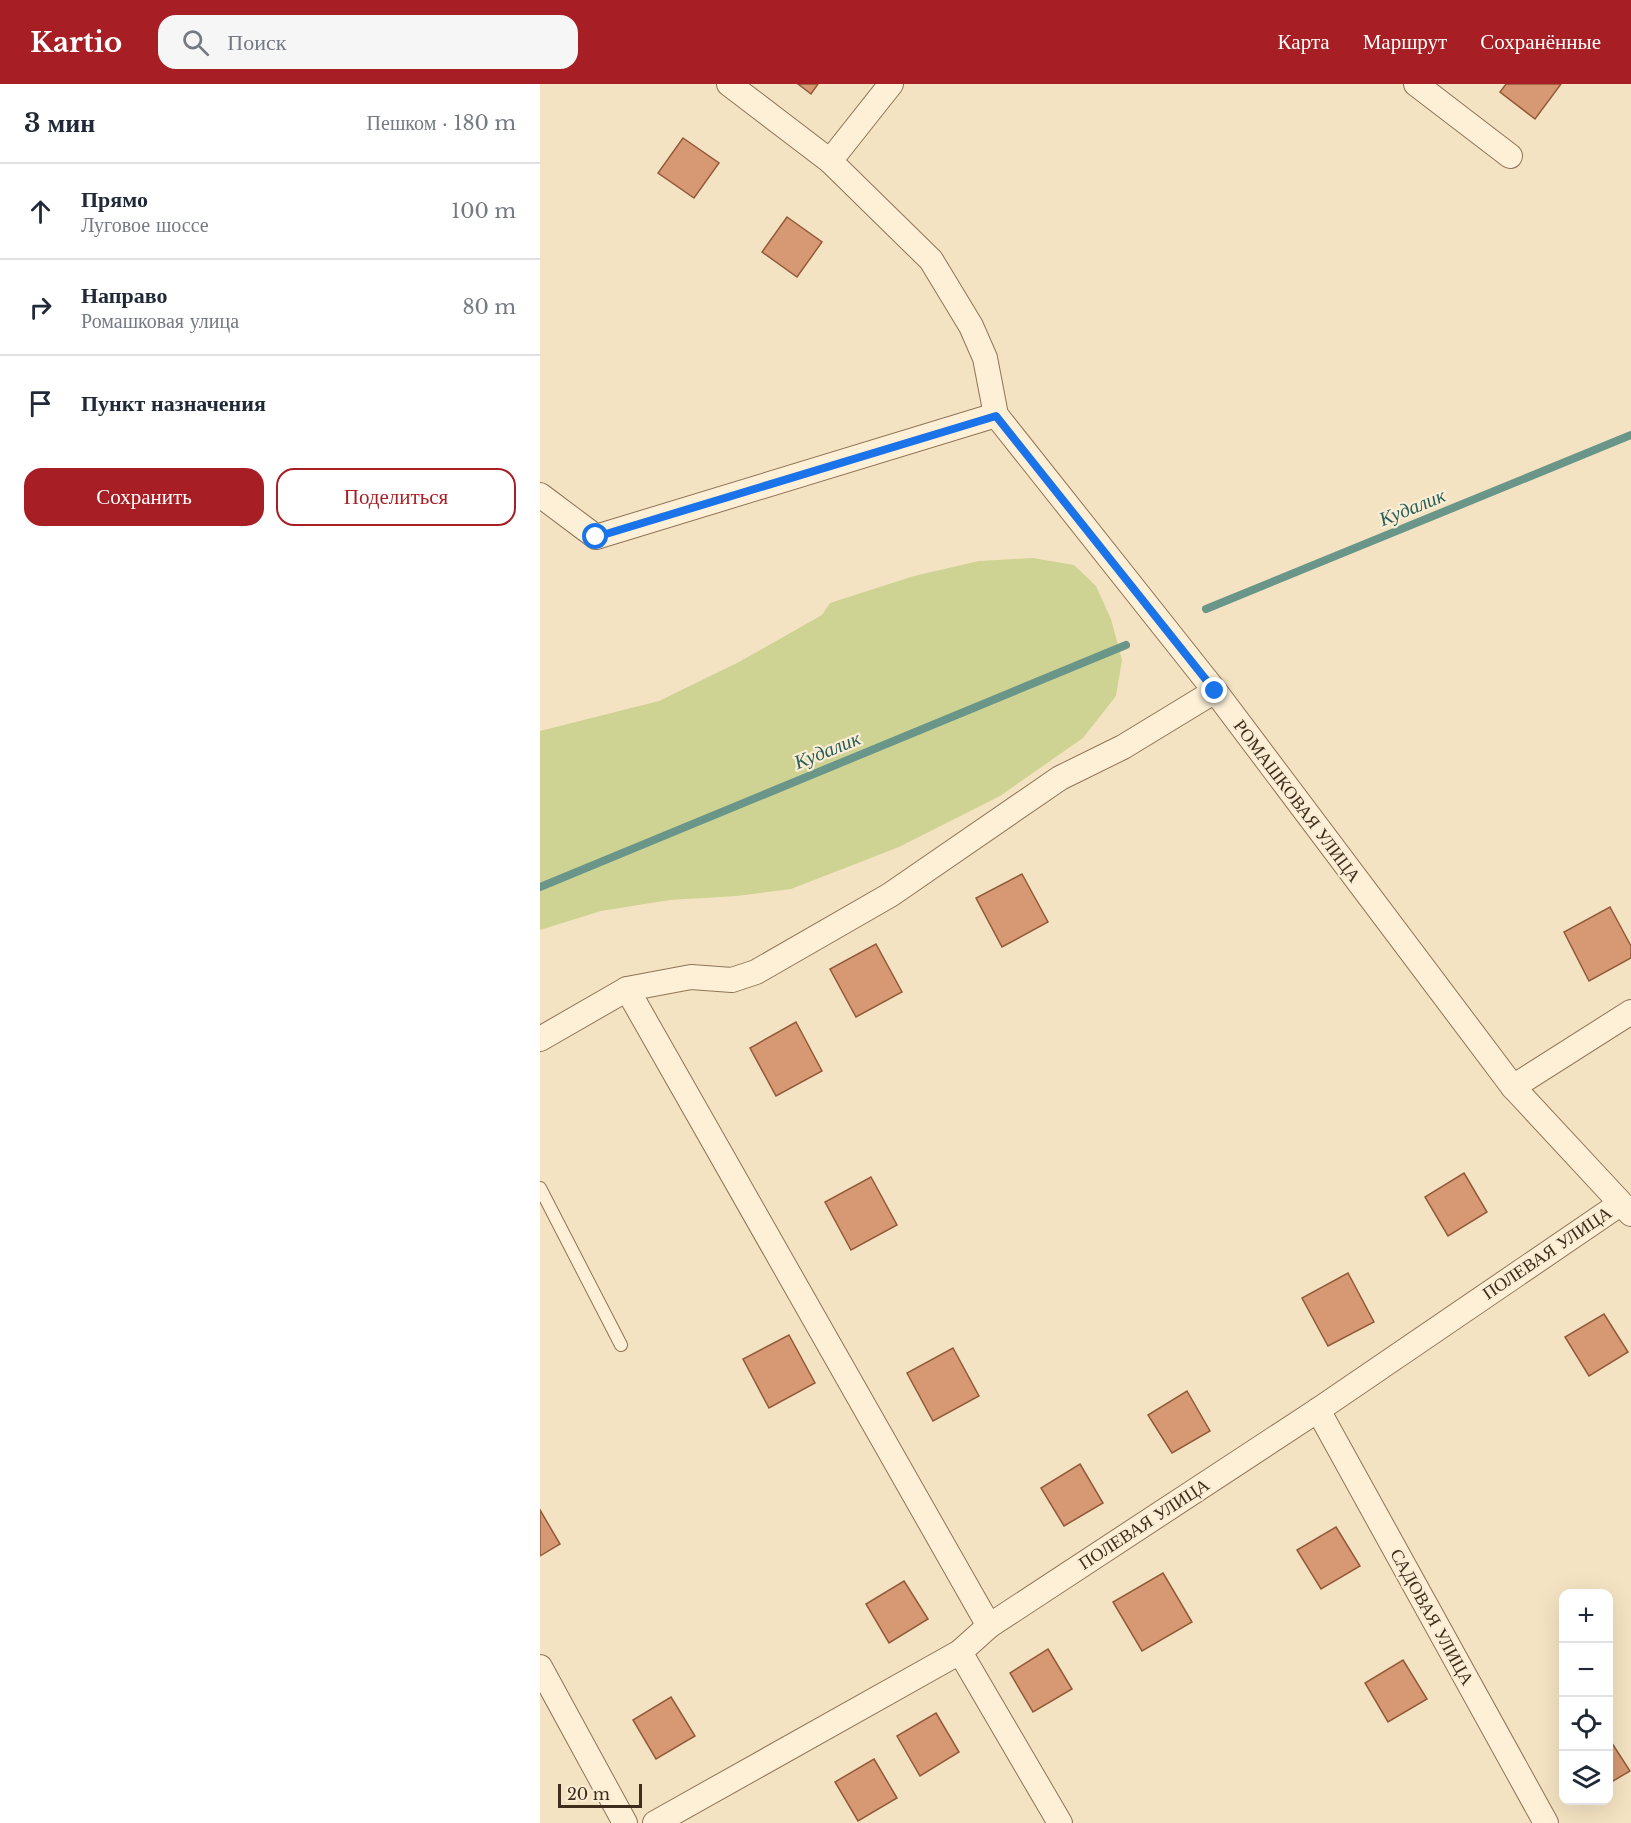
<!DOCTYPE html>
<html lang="ru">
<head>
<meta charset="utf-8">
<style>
  body { margin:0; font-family:"Libre Baskerville",serif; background:#f6f6f7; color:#1f2937 }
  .controls { position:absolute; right:18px; bottom:18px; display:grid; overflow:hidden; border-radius:12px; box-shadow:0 6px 24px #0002 }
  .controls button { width:54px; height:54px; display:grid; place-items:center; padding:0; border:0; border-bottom:2px solid #e0e1e3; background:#fff; color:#1f2937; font:30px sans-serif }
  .scale { position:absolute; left:18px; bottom:15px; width:84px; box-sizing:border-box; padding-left:6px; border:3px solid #3e2c1c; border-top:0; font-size:16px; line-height:21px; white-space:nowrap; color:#3e2c1c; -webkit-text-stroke:4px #faedd3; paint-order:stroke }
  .stop { position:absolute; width:18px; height:18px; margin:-14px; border:4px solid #1a73e8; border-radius:50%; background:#fff }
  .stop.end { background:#1a73e8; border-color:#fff; box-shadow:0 2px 6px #0008 }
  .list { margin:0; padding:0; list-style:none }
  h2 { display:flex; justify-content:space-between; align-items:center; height:78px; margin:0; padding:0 24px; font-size:26px }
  h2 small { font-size:20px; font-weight:400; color:#747a83 }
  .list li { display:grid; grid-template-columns:39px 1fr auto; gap:18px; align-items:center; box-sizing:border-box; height:96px; padding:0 24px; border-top:2px solid #e0e1e3 }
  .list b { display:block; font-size:22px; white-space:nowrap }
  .list p { margin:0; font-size:20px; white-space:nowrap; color:#747a83 }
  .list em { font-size:20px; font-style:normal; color:#747a83 }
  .actions { display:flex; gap:12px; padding:18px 24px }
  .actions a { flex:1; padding:14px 0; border:2px solid #a71e24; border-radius:18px; text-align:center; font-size:21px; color:#a71e24 }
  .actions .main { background:#a71e24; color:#fff }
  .icon { flex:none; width:33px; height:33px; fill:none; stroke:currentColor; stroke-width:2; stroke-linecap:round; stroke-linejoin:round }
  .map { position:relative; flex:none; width:1091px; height:1739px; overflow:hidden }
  header { display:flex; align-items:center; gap:36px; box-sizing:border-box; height:84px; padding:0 30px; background:#a71e24; color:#fff }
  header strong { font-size:28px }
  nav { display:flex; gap:33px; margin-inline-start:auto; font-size:21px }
  .search { width:420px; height:54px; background:#f6f6f7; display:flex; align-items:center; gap:15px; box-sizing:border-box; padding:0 21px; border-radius:18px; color:#747a83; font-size:22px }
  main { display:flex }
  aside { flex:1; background:#fff }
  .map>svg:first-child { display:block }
</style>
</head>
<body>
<header>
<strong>Kartio</strong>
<div class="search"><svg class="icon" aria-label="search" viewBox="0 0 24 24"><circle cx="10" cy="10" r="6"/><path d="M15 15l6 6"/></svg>Поиск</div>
<nav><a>Карта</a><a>Маршрут</a><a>Сохранённые</a></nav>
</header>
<main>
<aside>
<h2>3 мин<small>Пешком · 180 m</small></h2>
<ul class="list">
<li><svg class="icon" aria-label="ahead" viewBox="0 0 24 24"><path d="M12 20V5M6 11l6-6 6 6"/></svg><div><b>Прямо</b><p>Луговое шоссе</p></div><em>100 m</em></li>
<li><svg class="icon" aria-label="right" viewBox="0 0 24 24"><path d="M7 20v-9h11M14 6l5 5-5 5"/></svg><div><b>Направо</b><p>Ромашковая улица</p></div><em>80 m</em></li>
<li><svg class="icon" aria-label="arrive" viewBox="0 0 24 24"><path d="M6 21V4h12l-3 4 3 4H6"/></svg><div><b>Пункт назначения</b></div></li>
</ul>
<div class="actions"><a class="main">Сохранить</a><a>Поделиться</a></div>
</aside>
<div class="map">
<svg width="1091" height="1739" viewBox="0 0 1091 1739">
  <rect width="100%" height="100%" fill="#f4e3c2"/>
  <polygon fill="#ced394" points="493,474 534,481 556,502 571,535 582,576 576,612 543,654 460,712 359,763 251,805 197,812 130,816 61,827 0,846 0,647 119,617 199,578 282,531 290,519 374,492 439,477"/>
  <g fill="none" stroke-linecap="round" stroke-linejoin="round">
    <g stroke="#6a9689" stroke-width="8">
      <polyline points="666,525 1091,351"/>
      <polyline points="0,803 586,561"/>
    </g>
  </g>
  <g fill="#d69973" stroke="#935a39" stroke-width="1.5">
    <polygon points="258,0 278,0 271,10"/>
    <polygon points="966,0 1021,0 995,35 960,8"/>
    <polygon points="143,54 179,79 154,114 118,89"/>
    <polygon points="247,133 282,158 257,193 222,168"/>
    <polygon points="482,790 508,838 462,863 436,814"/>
    <polygon points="1070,823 1091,862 1091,874 1049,897 1024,848"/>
    <polygon points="336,860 362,908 316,933 290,885"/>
    <polygon points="256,938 282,987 236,1012 210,964"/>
    <polygon points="924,1089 947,1128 908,1152 885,1113"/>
    <polygon points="331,1093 357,1141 311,1166 285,1118"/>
    <polygon points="808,1189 834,1238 788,1262 762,1214"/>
    <polygon points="1064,1230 1088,1268 1049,1292 1025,1253"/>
    <polygon points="249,1251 275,1299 229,1324 203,1275"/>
    <polygon points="413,1264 439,1312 393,1337 367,1289"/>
    <polygon points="647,1307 670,1347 632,1369 608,1331"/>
    <polygon points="540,1380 563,1419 524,1442 501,1404"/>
    <polygon points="0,1426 20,1460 0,1472"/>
    <polygon points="796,1443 820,1482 781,1505 757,1466"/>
    <polygon points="623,1489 652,1538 602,1567 573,1518"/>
    <polygon points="364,1497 388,1535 349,1559 326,1520"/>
    <polygon points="508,1565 532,1605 493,1628 470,1589"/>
    <polygon points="863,1576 887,1615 848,1638 825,1599"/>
    <polygon points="131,1613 155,1652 116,1675 93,1636"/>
    <polygon points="396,1629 419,1668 380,1692 357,1652"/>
    <polygon points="1068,1653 1090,1687 1068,1700"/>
    <polygon points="334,1675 357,1714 318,1737 295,1698"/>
  </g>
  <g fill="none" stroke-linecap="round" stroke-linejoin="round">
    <defs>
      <polyline id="service" points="0,1104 81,1261"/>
      <g id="minor">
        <polyline points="189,0 290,77 391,176 431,242 445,274 456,331 675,607 973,1003 1091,1130"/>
        <polyline points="876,0 970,72"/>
        <polyline points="290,77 351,0"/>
        <polyline points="0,411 56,453 456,331"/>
        <polyline points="87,905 449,1542"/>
        <polyline points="0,955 87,905 151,893 192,896 216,888 350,811 520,694 583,663 675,607"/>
        <polyline points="973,1003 1091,928"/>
        <polyline points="778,1326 1006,1739"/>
        <polyline points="420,1568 520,1739"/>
        <polyline points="0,1583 85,1739"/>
        <polyline points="115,1739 420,1568 449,1542 778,1326 1080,1120"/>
      </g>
    </defs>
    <use href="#service" stroke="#907356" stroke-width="14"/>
    <use href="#minor" stroke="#907356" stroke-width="26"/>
    <use href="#service" stroke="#fdf0d7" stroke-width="12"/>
    <use href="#minor" stroke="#fdf0d7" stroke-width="24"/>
  </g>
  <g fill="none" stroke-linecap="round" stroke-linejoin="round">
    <polyline stroke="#1a73e8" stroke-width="8" points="56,453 456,332 675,607"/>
  </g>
  <g text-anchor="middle" stroke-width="4.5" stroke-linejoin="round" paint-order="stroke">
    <g font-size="18" fill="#3e2c1c" stroke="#faedd3">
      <text transform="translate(757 717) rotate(53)" y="6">РОМАШКОВАЯ УЛИЦА</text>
      <text transform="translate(1007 1169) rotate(-34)" y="6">ПОЛЕВАЯ УЛИЦА</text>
      <text transform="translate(604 1440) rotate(-33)" y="6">ПОЛЕВАЯ УЛИЦА</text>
      <text transform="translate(892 1533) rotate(61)" y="6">САДОВАЯ УЛИЦА</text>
    </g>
    <g font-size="20" font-style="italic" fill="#2a605b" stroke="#faedd3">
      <text transform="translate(872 423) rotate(-22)" y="7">Кудалик</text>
      <text transform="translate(287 666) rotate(-22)" y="7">Кудалик</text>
    </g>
  </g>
</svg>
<div class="controls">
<button>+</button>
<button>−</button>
<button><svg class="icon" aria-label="locate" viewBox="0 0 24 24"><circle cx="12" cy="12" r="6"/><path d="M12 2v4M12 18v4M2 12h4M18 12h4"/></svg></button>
<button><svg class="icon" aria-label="layers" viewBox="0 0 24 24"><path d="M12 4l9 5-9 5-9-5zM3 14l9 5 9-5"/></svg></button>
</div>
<div class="scale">20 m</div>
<div class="stop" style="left:56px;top:453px"></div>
<div class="stop end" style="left:675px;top:607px"></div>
</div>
</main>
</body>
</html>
